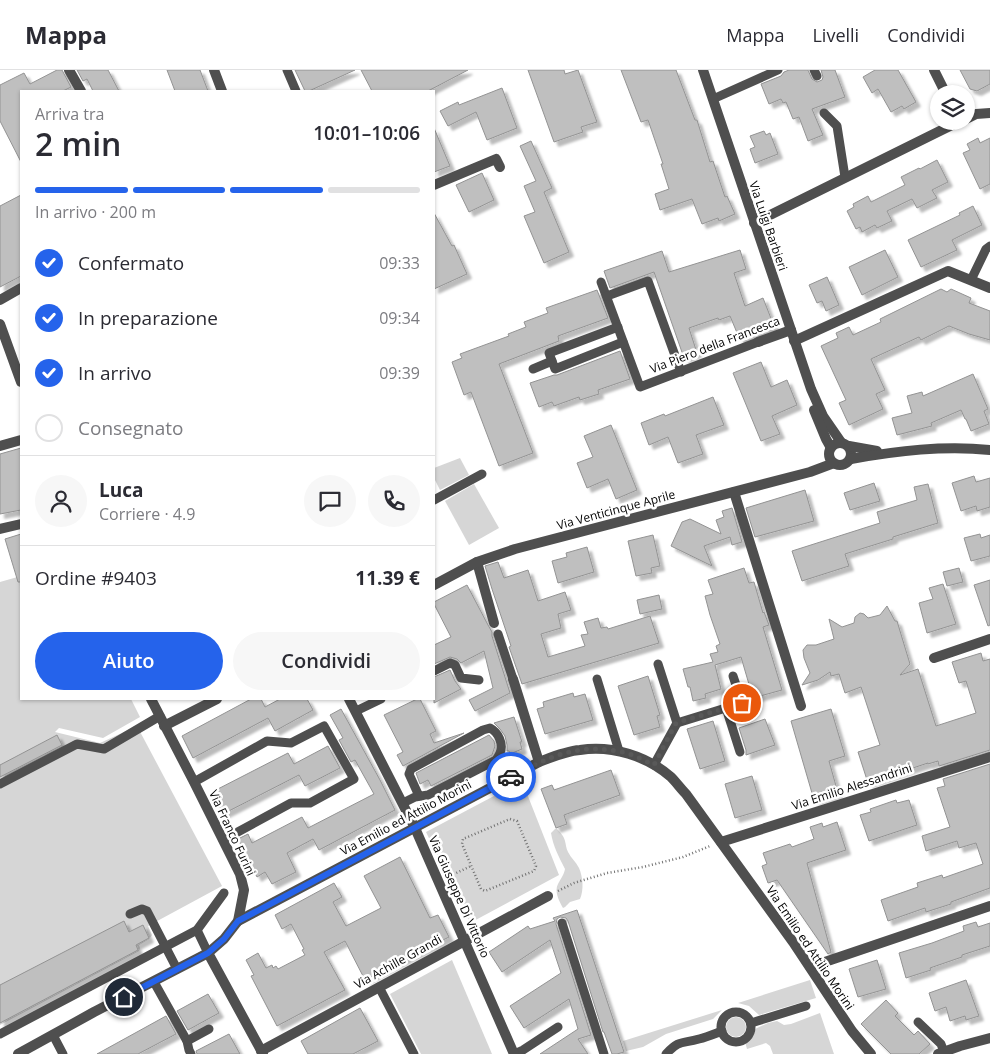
<!DOCTYPE html>
<html lang="it">
<head>
<meta charset="utf-8">
<style>
  body { margin:0; font-family:"Open Sans",sans-serif; background:#f7f7f7; color:#2b2b33; height:100vh; display:flex; flex-direction:column; font-size:19px; white-space:nowrap }
  * { box-sizing:border-box; margin:0 }
  p { font-size:16px; color:#7c7c81 }
  .icon { flex:none; width:28px; height:28px; fill:none; stroke:currentColor; stroke-width:2; stroke-linecap:round; stroke-linejoin:round }
  .map { position:relative; flex:1; overflow:hidden }
  .sheet { position:absolute; left:20px; top:20px; width:415px; height:610px; display:flex; flex-direction:column; background:#fff; border-radius:0px; box-shadow:0 1px 4px #0004 }
  .sheet>* { flex:none }
  .controls { position:absolute; left:930px; top:15px; display:grid; gap:10px }
  .controls a { display:grid; place-items:center; width:45px; height:45px; border-radius:50%; background:#fff; box-shadow:0 1px 4px #0004; font-size:25px }
  .pin { position:absolute; display:grid; place-items:center; width:42px; height:42px; color:#fff; margin:-21px; border:2px solid #fff; border-radius:50%; box-shadow:0 1px 5px #0007 }
  .courier { position:absolute; display:grid; place-items:center; width:50px; height:50px; margin:-25px; border:4px solid #2563eb; border-radius:50%; background:#fff; color:#222; box-shadow:0 1px 6px #0007 }
  .summary em { font-style:normal; font-weight:600 }
  .summary div { display:flex; flex-direction:column-reverse }
  .summary { display:flex; align-items:center; justify-content:space-between; height:85px; padding:0 15px }
  h1 { font-size:32px; font-weight:600; line-height:38px }
  .bar { display:grid; grid-template-columns:repeat(4,1fr); gap:8px 5px; align-content:center; height:60px; padding:0 15px }
  .bar i { height:6px; border-radius:4px; background:#e1e1e2 }
  .bar .on { background:#2563eb }
  .bar p { grid-column:span 4 }
  .line { display:flex; align-items:center; gap:12px; padding:0 15px; border-top:1px solid #e1e1e2 }
  .line div { flex:1 }
  .round { display:grid; place-items:center; flex:none; width:52px; height:52px; border-radius:26px; background:#f7f7f7 }
  ol { padding:0 15px; list-style:none }
  li { display:flex; align-items:center; gap:15px; height:55px }
  li p { margin-inline-start:auto }
  li .icon { padding:5px; border-radius:50%; background:#2563eb; color:#fff; stroke-width:4 }
  li:last-child { color:#7c7c81 }
  li i { width:28px; height:28px; border:2px solid #e1e1e2; border-radius:50% }
  .action { display:flex; gap:10px; margin-top:auto; padding:10px 15px }
  .action a { flex:1; height:58px; border-radius:30px; background:#2563eb; color:#fff; font-size:20px; font-weight:600; line-height:58px; text-align:center }
  .action a+a { background:#f7f7f7; color:#2b2b33 }
  header { display:flex; align-items:center; gap:30px; box-sizing:border-box; height:70px; padding:0 25px; background:#fff; border-bottom:1px solid #e1e1e2 }
  header strong { font-size:24px }
  nav { display:flex; gap:28px; margin-inline-start:auto; font-size:18px }
  .map>svg:first-child { display:block }
  .green { fill:#d6d6d6 }
  .building { fill:#bfbfbf; stroke:#939393; filter:url(#shadow) }
  .lines { fill:none; stroke-linecap:round; stroke-linejoin:round }
  .path { stroke:#717171; stroke-width:2.5; stroke-dasharray:1 2.5; stroke-linecap:butt }
  .service { stroke:#4f4f4f; stroke-width:9 }
  .minor { stroke:#4f4f4f; stroke-width:10 }
  .done { stroke:#595959; stroke-width:5; stroke-dasharray:0 9 }
  .route { stroke:#2563eb; stroke-width:6 }
  .labels { text-anchor:middle; stroke-width:5; stroke-linejoin:round; paint-order:stroke }
  .street-label { font-size:12px; fill:#000; stroke:#fff }
</style>
</head>
<body>
<header>
<strong>Mappa</strong>
<nav><a>Mappa</a><a>Livelli</a><a>Condividi</a></nav>
</header>
<div class="map">
<svg width="990" height="984" viewBox="0 0 990 984">
  <defs>
    <filter id="shadow"><feDropShadow dx="4.5" dy="4.5" stdDeviation="1" flood-color="#0004"/></filter>
  </defs>
  <rect width="100%" height="100%" fill="#fff"/>
  <g class="green">
    <path d="M460 388 469 405 440 420 434 408V398Z"/>
    <path d="M474 414 499 458 469 475 445 431Z"/>
    <path d="M21 506V629H131L140 647 103 668 59 658 55 662 100 673 137 656 222 816 148 856 152 865 149 869 139 875 140 878 139 881 0 955V512Z"/>
    <path d="M522 711 559 805 470 853 426 762Z"/>
    <path d="M556 758C560 762 564 766 565 771 566 775 566 778 568 782 571 788 576 792 579 798 583 807 584 820 580 829L570 832 565 837 563 838C559 831 554 821 558 814 561 808 564 805 565 799 559 787 553 776 551 763Z"/>
    <path d="M452 890 492 984H421L390 924Z"/>
    <path d="M810 910 816 928 759 945 749 936 738 933Z"/>
    <path d="M722 940 713 949 666 964 643 977 626 981 623 971Z"/>
    <path d="M820 943 834 984H773L770 976 766 973 747 979 745 972 750 967 755 959 768 953 777 951 784 955 791 954Z"/>
    <circle cx="736" cy="957" r="10"/>
  </g>
  <g class="building">
    <path d="M57 0H62L71 17 63 21H21V92L0 51V15L24 3 30 14Z"/>
    <path d="M77 0H108L119 21H93L87 9 83 11Z"/>
    <path d="M167 0H200L208 21H175Z"/>
    <path d="M295 0H355L309 21H305Z"/>
    <path d="M361 0H468L428 21H372Z"/>
    <path d="M528 0H564L565 4 578 0 597 52 581 57 583 62 554 72Z"/>
    <path d="M621 0H676L695 50H697L710 92 713 91 725 127 727 126 735 144 719 151 718 148 702 154 692 129 660 140 655 124 669 119 661 94H663L648 50 641 52Z"/>
    <path d="M789 0H808L812 9 817 12 822 10 823 7 821 0H835L845 27 812 39 823 65 808 71 799 47 793 49 786 32 783 33 781 29 769 34 761 14 781 6 784 2Z"/>
    <path d="M875 0H898L916 32 904 39 902 36 891 42 878 19 872 23 863 7Z"/>
    <path d="M960 0H990V14L977 21 970 19Z"/>
    <path d="M502 18 517 58 487 70 476 42 448 56 440 41 458 32 459 35Z"/>
    <path d="M434 58 450 96 434 102Z"/>
    <path d="M764 61 766 65 770 63 778 84 755 93 750 79 755 77 750 66Z"/>
    <path d="M978 68 980 73 990 68V114L980 119 963 83 970 80 967 74Z"/>
    <path d="M531 71 552 118 544 122 569 182 544 193 524 146 535 142 524 116 536 111 520 76Z"/>
    <path d="M937 90 948 112 932 120 937 128 917 138 912 129 887 141 892 151 877 158 875 155 862 162 860 157 856 159 847 141 854 137 853 134 868 126 871 132 905 115 901 107 919 98 920 99Z"/>
    <path d="M482 103 494 130 469 142 456 115Z"/>
    <path d="M21 125V206L0 217V136Z"/>
    <path d="M973 136 982 155 952 170 957 180 921 197 908 170 960 145 959 143Z"/>
    <path d="M434 143 452 176 454 175 467 204 434 219Z"/>
    <path d="M740 180 746 199 734 203 745 236 763 228 774 256 740 270 730 246 719 250 718 248 689 258 697 283 684 288 654 202 610 218 604 201 662 181 669 202Z"/>
    <path d="M885 180 898 207 862 225 849 197Z"/>
    <path d="M827 207 839 235 826 241 822 231 817 233 809 215Z"/>
    <path d="M941 219 947 222 951 219 971 228 969 233 990 241V270L969 264 949 256 921 270 919 267 871 289 885 320 876 324 883 339 849 355 839 333 846 330 821 276 838 268 836 263 849 257 853 265 881 252 880 249Z"/>
    <path d="M597 220 608 248 558 266 559 271 499 294 533 383 499 396 471 322 464 325 452 292 462 288 460 284 509 266 508 264 526 257 524 252 548 243 546 238Z"/>
    <path d="M620 281 630 309 598 320 599 324 580 330 579 327 554 336 552 332 539 337 530 313 554 305H557Z"/>
    <path d="M761 292 771 317 787 310 797 335 772 346 780 364 761 371 733 303Z"/>
    <path d="M973 304 988 339 984 341 989 354 971 361 966 349H965L961 340 931 353 932 356 897 365 892 348 912 343 907 326 922 322 923 326Z"/>
    <path d="M713 327 724 355 696 365 703 384 678 393 668 367 649 375 641 353 664 344 665 346Z"/>
    <path d="M611 355 637 420 616 429 608 409 587 418 577 393 593 387 584 366Z"/>
    <path d="M21 378V440L0 444V384Z"/>
    <path d="M974 406 976 412 990 408V437L977 441 976 436 961 441 952 413Z"/>
    <path d="M874 413 880 431 850 440 844 423Z"/>
    <path d="M928 414 938 453 893 467V469L845 484 849 496 802 511 792 481 880 453 877 442 917 430 914 417Z"/>
    <path d="M805 420 814 451 755 467 746 438Z"/>
    <path d="M732 438 742 472 732 475 730 467 704 476 712 496 671 476 682 452 690 449 721 464 716 450 724 447 722 441Z"/>
    <path d="M21 464V512H18L5 469Z"/>
    <path d="M980 464 981 468 990 465V486L971 491 964 468Z"/>
    <path d="M653 465 660 496 651 498 652 503 636 506 628 471Z"/>
    <path d="M587 477 594 502 558 513 552 491 567 487 566 483Z"/>
    <path d="M498 492 504 508 528 500 538 531 565 522 571 540 558 544 561 558 541 564 548 587 585 576 581 565 588 564 584 552 598 548 601 558 607 557 608 559 650 546 659 573 522 614 509 577 511 576 492 519 485 496Z"/>
    <path d="M744 498 749 513 754 512 763 543 764 542 769 555 763 557 782 620 753 628 741 587 715 595 721 619 705 624 706 628 693 631 690 617H688L683 599 713 592 710 584 718 582 716 576 720 574 710 545 705 526 713 524 708 510Z"/>
    <path d="M959 498 963 512 947 516 943 502Z"/>
    <path d="M990 510V555L988 556 974 515Z"/>
    <path d="M943 514 956 554 927 563 919 533 933 529 929 518Z"/>
    <path d="M467 515 488 555 492 562V566L510 623 475 641 469 630 493 618 484 581 461 593 457 589 450 587 434 594V575L451 567 434 534V532Z"/>
    <path d="M659 525 662 539 640 544 637 530Z"/>
    <path d="M887 536 895 551H897L910 594 900 605 918 599 936 656 976 643 966 611 959 613 952 592 981 583 983 591 990 589V680L939 696 938 691 928 694V693L868 713 858 682 880 675 861 617 845 623 839 604 831 606 830 602 818 610 802 615 810 603 804 588 803 580 807 575H816L834 569 829 549 842 557 854 553 855 547 860 543 864 544 868 548 880 545Z"/>
    <path d="M450 600 455 611 461 619 434 633V607Z"/>
    <path d="M648 606 660 645 657 646 660 657 634 665 618 616Z"/>
    <path d="M573 623 574 627 585 624 593 650 545 664 537 639 544 637 543 632Z"/>
    <path d="M251 629H261L265 637 280 629H307L313 640 275 661 268 648 193 688 182 666Z"/>
    <path d="M417 629H420L436 661 430 664 434 673 464 663 403 696 397 685 403 682 384 645Z"/>
    <path d="M341 639 380 710 395 740 319 780 313 769 287 783 296 802 272 814 265 802 257 807 238 769 248 764 252 773 302 747 308 758 374 724 355 690 351 692 339 670 343 668 330 645Z"/>
    <path d="M831 639 845 686 829 691 838 723 814 730 791 651Z"/>
    <path d="M514 647 522 672H520L522 679 510 684 509 681H507V675L505 666 500 659 494 653Z"/>
    <path d="M765 649 775 675 746 685V680L739 658Z"/>
    <path d="M713 651 725 691 700 699 687 659Z"/>
    <path d="M57 665 62 675 0 707V695Z"/>
    <path d="M489 665 494 671 495 676 492 685 431 716 428 710 420 714 416 703Z"/>
    <path d="M328 676 340 698 305 716 299 705 223 744 212 722 288 683 294 694Z"/>
    <path d="M990 694V818L951 832V834L926 842 925 838 888 851 881 830 918 817 917 813 942 805 943 808 983 794 976 773 959 778 957 771 926 781 922 766 950 757 937 718 945 716 943 709Z"/>
    <path d="M611 700 620 725 564 745 567 754 556 758 541 719 552 715 554 720Z"/>
    <path d="M752 706 762 740 735 748 725 714Z"/>
    <path d="M896 730 897 733 909 730 917 755 869 771 860 745 871 742 870 739Z"/>
    <path d="M837 752 846 780 807 793 831 882 828 884 777 810 768 813 762 796 767 794 763 783 790 774 792 777 814 769 810 757 822 753 823 757Z"/>
    <path d="M400 787 430 848 438 845 449 867 411 886 365 910 345 871 324 882 345 920 277 956 251 906 254 905 246 890 258 883 266 898 272 895 273 898 276 896 278 899 305 885 302 880 304 879 291 854 282 859 275 845 334 813 342 827 333 832 346 856 381 838 364 806Z"/>
    <path d="M577 840 624 982 617 984H612L604 962H603L568 851 566 848 560 847 557 849 556 854 591 965 578 969 588 984H540L578 959 569 929 524 958 510 936 561 903 550 870 502 902 489 882 528 856 530 859 555 851 553 848Z"/>
    <path d="M124 851 129 862 143 855 149 868 136 875 138 880 0 953V915Z"/>
    <path d="M976 852 978 857 990 853V876L962 885V887L930 898 931 900 906 908 899 883 932 873 964 861 963 856Z"/>
    <path d="M877 890 886 919 858 927 849 899Z"/>
    <path d="M966 910 979 946 966 950 965 946 950 951 946 937 935 941 929 923Z"/>
    <path d="M208 924 219 943 188 960 177 941Z"/>
    <path d="M886 930 898 943 895 946 914 965 918 961 930 974 919 984H891L861 954Z"/>
    <path d="M360 938 378 971 353 984H308L301 971Z"/>
    <path d="M166 946 176 964 138 984H97Z"/>
    <path d="M229 964 240 984H197L196 981Z"/>
  </g>
  <g class="lines">
    <g class="path">
      <path d="M510 749 517 751 536 796 534 801 485 821 481 819 462 774 463 769Z"/>
      <path d="M450 806 471 796"/>
      <path d="M558 821 574 813 607 803 643 797 683 787 710 776"/>
    </g>
    <g class="service">
      <path d="M287 0 296 21"/>
      <path d="M814 0 817 6"/>
      <path d="M713 29 778 0"/>
      <path d="M824 43 837 56 845 107"/>
      <path d="M971 210 986 179 990 176"/>
      <path d="M601 212 640 317 758 272"/>
      <path d="M607 226 648 211 681 302"/>
      <path d="M618 257 549 283 555 299 623 272"/>
      <path d="M533 299 552 291"/>
      <path d="M434 430 482 404"/>
      <path d="M498 564 513 609"/>
      <path d="M434 601 450 593 455 595 461 608 479 610"/>
      <path d="M597 609 619 681"/>
      <path d="M726 638 740 682"/>
      <path d="M356 641 381 629"/>
      <path d="M677 653 742 633 733 606"/>
      <path d="M654 695 677 653 658 594"/>
      <path d="M194 712 267 671 291 673 324 656 354 709 310 733H291L223 770"/>
      <path d="M0 714 77 674 104 679 160 646"/>
      <path d="M403 733 415 727 428 725 496 690C497 688 499 686 500 683 504 674 498 662 490 658L483 660 411 699 409 704 419 726"/>
      <path d="M130 844 142 839 147 841 177 899"/>
      <path d="M562 853 604 984"/>
      <path d="M197 860 208 883"/>
      <path d="M154 912 187 971 189 980 191 984"/>
      <path d="M379 917 414 984"/>
      <circle cx="736" cy="957" r="15"/>
      <path d="M918 952 941 974 944 982"/>
      <path d="M751 953 806 936"/>
      <path d="M0 964 197 860 224 823"/>
      <path d="M53 965 63 984"/>
      <path d="M187 971 209 959"/>
      <path d="M514 984 523 980 558 957"/>
      <path d="M666 984C680 969 682 974 699 969 707 967 714 964 722 961"/>
    </g>
    <g class="minor">
      <path d="M69 0 81 21"/>
      <path d="M214 0 222 21"/>
      <path d="M703 0 811 319 823 346 841 372"/>
      <path d="M934 0 946 24"/>
      <path d="M966 49 976 44 990 43"/>
      <path d="M434 115 496 89 500 97"/>
      <path d="M754 153 960 51"/>
      <path d="M0 230 21 218"/>
      <path d="M0 254 21 312"/>
      <path d="M794 271 948 201 990 218"/>
      <path d="M758 272 791 260"/>
      <path d="M814 340 826 369 831 378"/>
      <circle cx="840" cy="384" r="11"/>
      <path d="M0 376 21 370"/>
      <path d="M849 376 877 381"/>
      <path d="M851 389C897 381 944 375 990 380"/>
      <path d="M734 422 801 636"/>
      <path d="M0 459 21 454"/>
      <path d="M477 492 494 553"/>
      <path d="M434 515 477 492 515 479 810 402 834 393"/>
      <path d="M934 588 990 569"/>
      <path d="M513 609 539 692"/>
      <path d="M151 629 194 712 240 804 244 820 238 851 224 869 208 883 263 984"/>
      <path d="M349 629 415 758 514 984"/>
      <path d="M164 656 217 629"/>
      <path d="M721 772 990 687"/>
      <path d="M238 851 539 692C552 687 566 681 580 680 612 675 647 686 671 707 676 712 681 719 686 724L793 872 852 961 871 984"/>
      <path d="M810 897 990 836"/>
      <path d="M261 981 548 826"/>
      <path d="M18 984 94 942 208 883"/>
      <path d="M938 984 960 976 990 968"/>
    </g>
  </g>
  <g class="lines">
    <path class="done" d="M511 707C543 690 571 675 610 680 617 681 625 682 632 685 640 688 647 692 654 695L676 653 742 633"/>
    <path class="route" d="M124 927 208 883 224 869 238 851 511 707"/>
  </g>
  <g class="labels">
    <g class="street-label">
      <text transform="translate(768 156) rotate(71)" y="4">Via Luigi Barbieri</text>
      <text transform="translate(715 275) rotate(-21)" y="4">Via Piero della Francesca</text>
      <text transform="translate(616 440) rotate(-15)" y="4">Via Venticinque Aprile</text>
      <text transform="translate(852 717) rotate(-18)" y="4">Via Emilio Alessandrini</text>
      <text transform="translate(406 748) rotate(-28)" y="4">Via Emilio ed Attilio Morini</text>
      <text transform="translate(232 763) rotate(65)" y="4">Via Franco Furini</text>
      <text transform="translate(459 827) rotate(66)" y="4">Via Giuseppe Di Vittorio</text>
      <text transform="translate(810 878) rotate(56)" y="4">Via Emilio ed Attilio Morini</text>
      <text transform="translate(398 892) rotate(-29)" y="4">Via Achille Grandi</text>
    </g>
  </g>
</svg>
<div class="controls">
<a><svg class="icon" aria-label="layers" viewBox="0 0 24 24"><path d="M12 4l9 5-9 5-9-5zM3 14l9 5 9-5"/></svg></a>
</div>
<div class="pin" style="left:742px;top:633px;background:#ea580c"><svg class="icon" aria-label="bag" viewBox="0 0 24 24"><path d="M5 8h14l-1 12H6zM9 8a3 3 0 0 1 6 0"/></svg></div>
<div class="pin" style="left:124px;top:927px;background:#1f2937"><svg class="icon" aria-label="home" viewBox="0 0 24 24"><path d="M3 11l9-7 9 7M6 9v11h12V9"/></svg></div>
<div class="courier" style="left:511px;top:707px"><svg class="icon" aria-label="car" viewBox="0 0 24 24"><path d="M5 17H2v-5l4-1 3-4h7l3 4 3 1v5h-3M9 17h6M6 11h13"/><circle cx="7" cy="17" r="2"/><circle cx="17" cy="17" r="2"/></svg></div>
<section class="sheet">
<div class="summary"><div><h1>2 min</h1><p>Arriva tra</p></div><em>10:01–10:06</em></div>
<div class="bar"><i class="on"></i><i class="on"></i><i class="on"></i><i></i><p>In arrivo · 200 m</p></div>
<ol>
<li><svg class="icon" aria-label="check" viewBox="0 0 24 24"><path d="M5 12l5 5 9-10"/></svg>Confermato<p>09:33</p></li>
<li><svg class="icon" aria-label="check" viewBox="0 0 24 24"><path d="M5 12l5 5 9-10"/></svg>In preparazione<p>09:34</p></li>
<li><svg class="icon" aria-label="check" viewBox="0 0 24 24"><path d="M5 12l5 5 9-10"/></svg>In arrivo<p>09:39</p></li>
<li><i></i>Consegnato</li>
</ol>
<div class="line" style="height:90px"><a class="round"><svg class="icon" aria-label="person" viewBox="0 0 24 24"><circle cx="12" cy="8" r="4"/><path d="M4 21q1-7 8-7t8 7"/></svg></a><div><b>Luca</b><p>Corriere · 4.9</p></div><a class="round"><svg class="icon" aria-label="chat" viewBox="0 0 24 24"><path d="M4 5h16v11H9l-5 4z"/></svg></a><a class="round"><svg class="icon" aria-label="phone" viewBox="0 0 24 24"><path d="M5 4h4l2 5-3 2q2 4 5 5l2-3 5 2v4C11 20 4 13 5 4z"/></svg></a></div>
<div class="line" style="height:65px"><div>Ordine #9403</div><b>11.39 €</b></div>
<div class="action"><a>Aiuto</a><a>Condividi</a></div>
</section>
</div>
</body>
</html>
